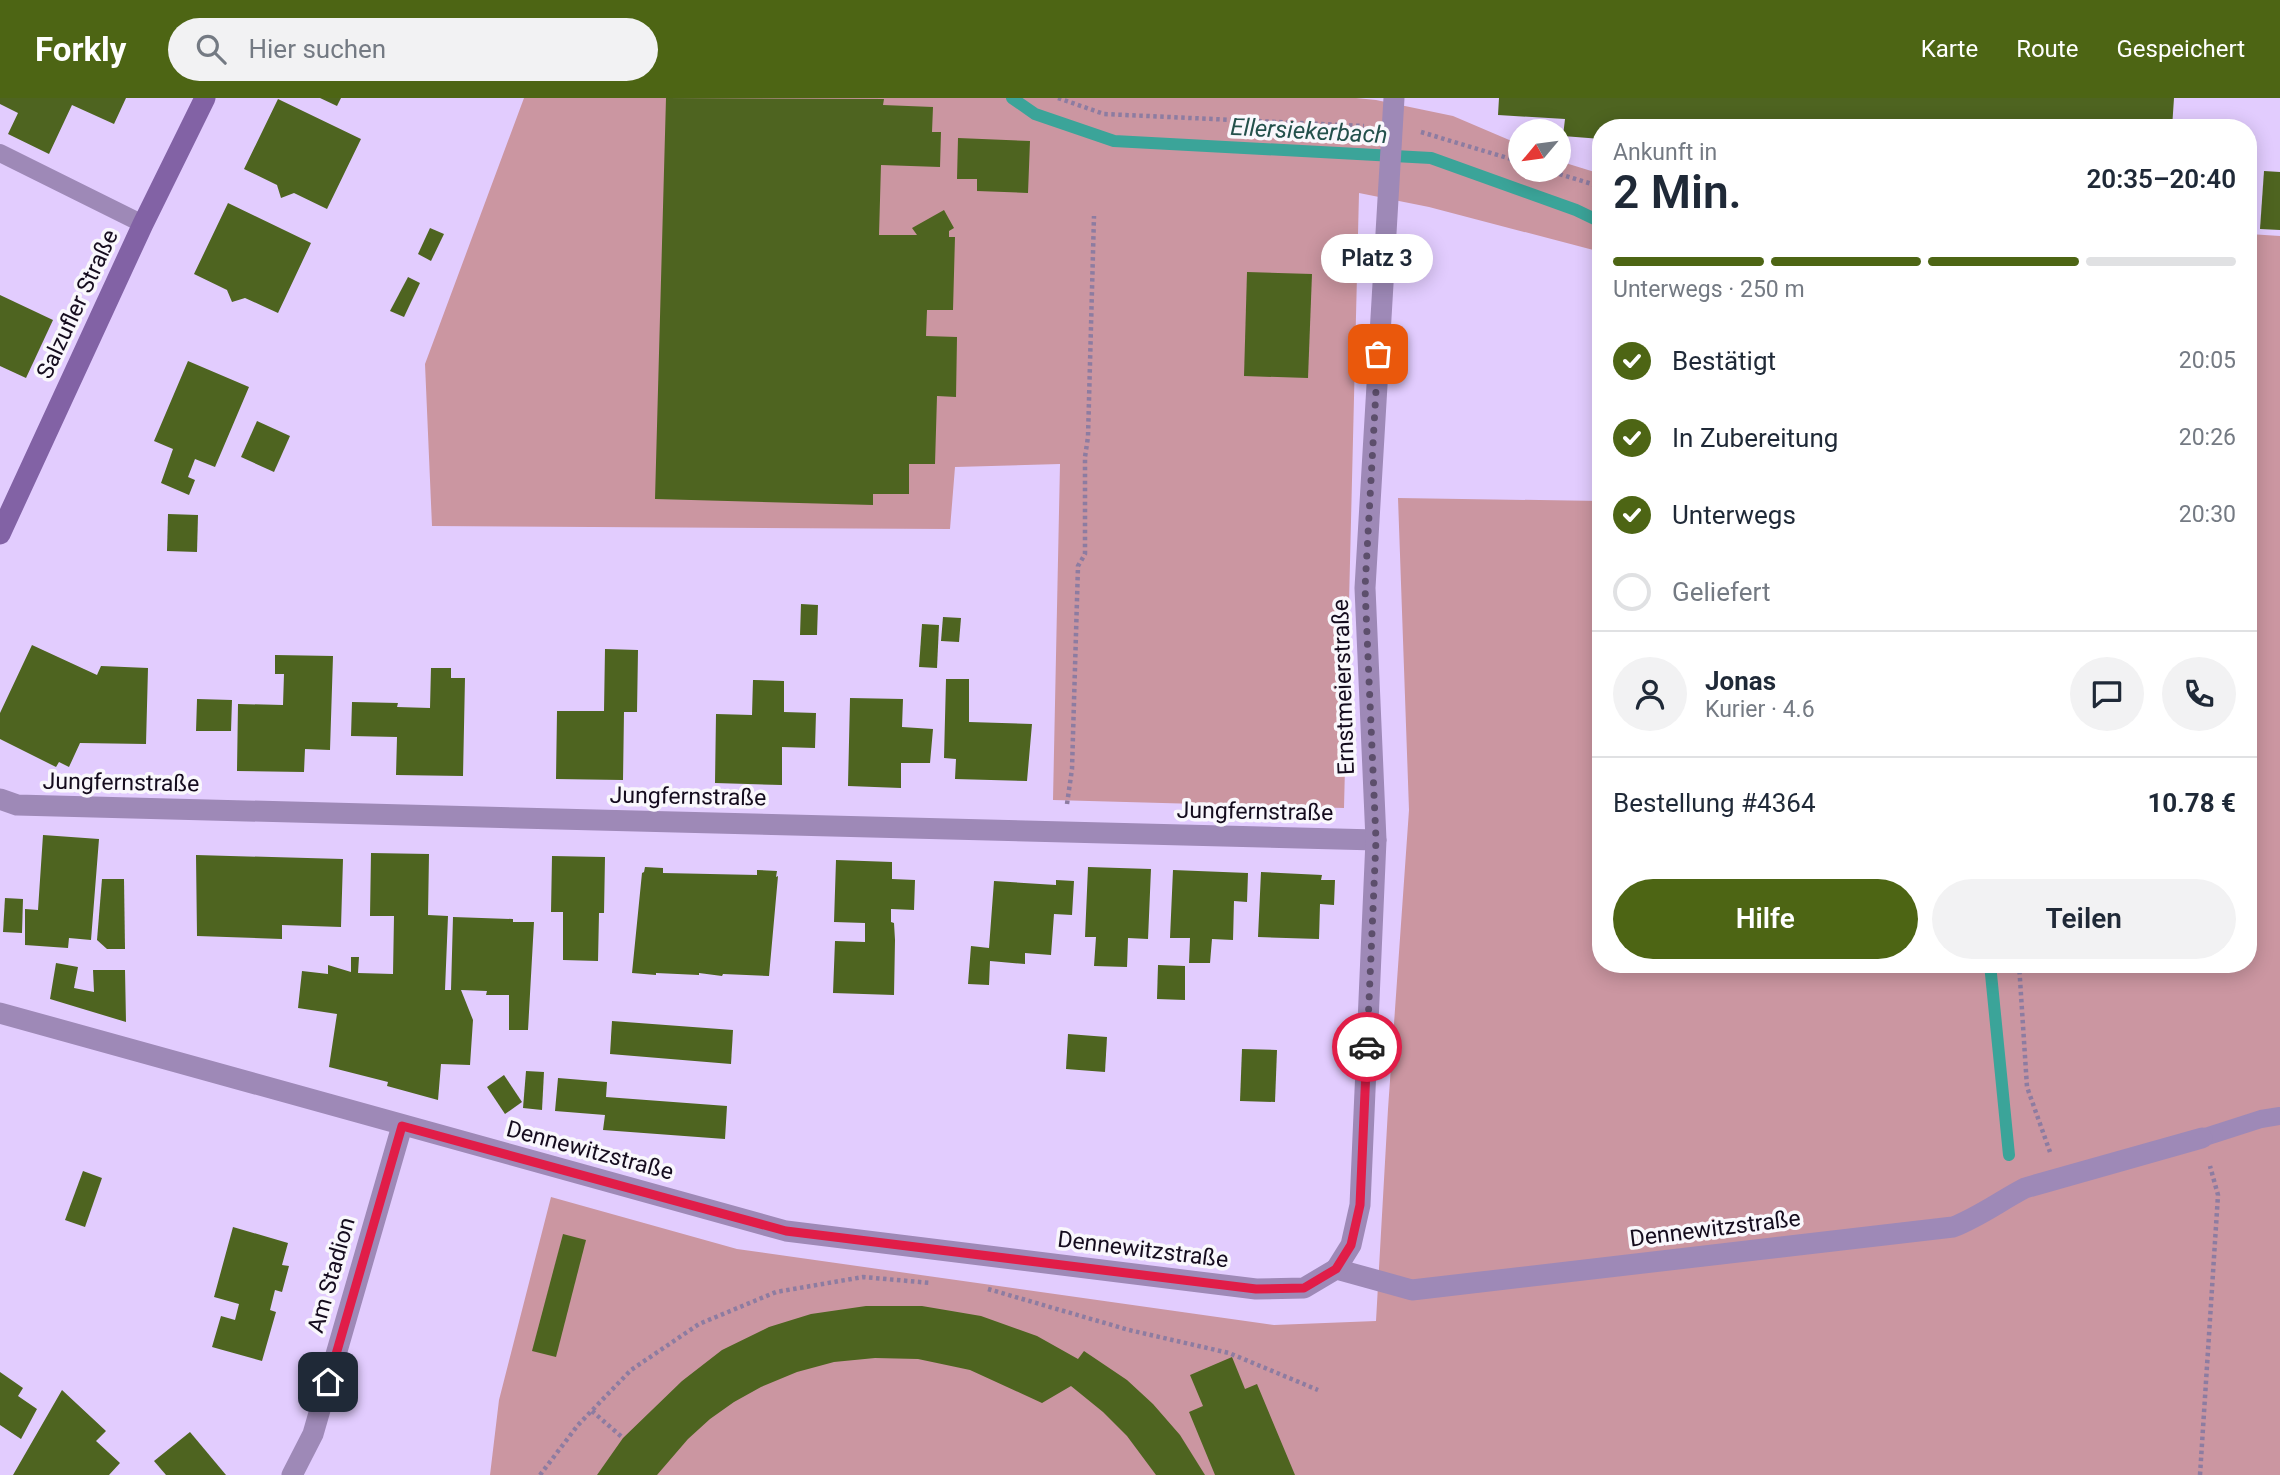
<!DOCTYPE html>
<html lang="de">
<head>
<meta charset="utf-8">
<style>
  body { margin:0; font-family:Roboto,sans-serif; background:#f2f2f3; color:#1f2937; height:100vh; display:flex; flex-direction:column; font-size:26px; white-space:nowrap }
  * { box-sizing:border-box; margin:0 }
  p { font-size:23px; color:#747a83 }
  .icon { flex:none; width:38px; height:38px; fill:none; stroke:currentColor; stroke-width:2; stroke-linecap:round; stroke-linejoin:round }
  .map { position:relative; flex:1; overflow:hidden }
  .details { position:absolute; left:1592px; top:21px; width:665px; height:854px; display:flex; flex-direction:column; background:#fff; border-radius:28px; box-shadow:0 4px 18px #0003 }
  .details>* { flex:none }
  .needle { width:46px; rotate:241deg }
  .buttons { position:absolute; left:1508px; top:21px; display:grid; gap:14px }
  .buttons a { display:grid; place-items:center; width:63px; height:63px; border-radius:50%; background:#fff; box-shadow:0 4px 18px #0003; font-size:35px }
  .pin { position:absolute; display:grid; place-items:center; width:60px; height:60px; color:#fff; margin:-30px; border-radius:14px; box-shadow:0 4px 10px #0006 }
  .courier { position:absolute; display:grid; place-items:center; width:70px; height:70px; margin:-35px; border:5px solid #e11d48; border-radius:50%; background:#fff; color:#222; box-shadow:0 2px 9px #0007 }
  .bubble { position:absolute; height:49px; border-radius:24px; background:#fff; box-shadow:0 4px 18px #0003; font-size:23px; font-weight:600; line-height:49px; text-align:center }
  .summary em { font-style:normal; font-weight:600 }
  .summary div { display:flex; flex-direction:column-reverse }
  .summary { display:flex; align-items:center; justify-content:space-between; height:119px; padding:0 21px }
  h1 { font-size:46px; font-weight:600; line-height:52px }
  .bar { display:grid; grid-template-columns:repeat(4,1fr); gap:10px 7px; align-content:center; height:84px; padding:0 21px }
  .bar i { height:9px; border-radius:5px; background:#e0e1e3 }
  .bar .current { background:#4d6514 }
  .bar p { grid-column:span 4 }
  .line { display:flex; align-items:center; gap:18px; padding:0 21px; border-top:2px solid #e0e1e3 }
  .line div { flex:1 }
  .round { display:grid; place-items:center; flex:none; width:74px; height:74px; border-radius:37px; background:#f2f2f3 }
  ol { padding:0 21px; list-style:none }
  li { display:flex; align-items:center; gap:21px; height:77px }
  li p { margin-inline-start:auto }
  li .icon { padding:7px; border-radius:50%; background:#4d6514; color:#fff; stroke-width:4 }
  li:last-child { color:#747a83 }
  li i { width:38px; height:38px; border:4px solid #e0e1e3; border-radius:50% }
  .cta { display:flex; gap:14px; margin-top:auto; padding:14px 21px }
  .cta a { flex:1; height:80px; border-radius:42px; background:#4d6514; color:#fff; font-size:28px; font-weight:600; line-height:80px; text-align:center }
  .cta a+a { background:#f2f2f3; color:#1f2937 }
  header { display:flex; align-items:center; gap:42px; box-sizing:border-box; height:98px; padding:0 35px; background:#4d6514; color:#fff }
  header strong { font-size:33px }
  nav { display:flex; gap:38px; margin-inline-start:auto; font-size:24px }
  .search { width:490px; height:63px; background:#f2f2f3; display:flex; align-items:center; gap:18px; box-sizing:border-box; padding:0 24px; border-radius:38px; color:#747a83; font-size:26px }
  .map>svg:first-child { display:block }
  .green { fill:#cb96a1 }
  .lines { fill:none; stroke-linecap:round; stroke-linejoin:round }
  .stream { stroke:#3ba499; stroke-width:12 }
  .building { fill:#4e6420 }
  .path { stroke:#8d7ca1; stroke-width:4.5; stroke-dasharray:3.5 3.5; stroke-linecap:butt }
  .lane { stroke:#9e89b7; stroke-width:18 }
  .street { stroke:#9e89b7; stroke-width:21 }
  .secondary { stroke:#8262a5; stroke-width:21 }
  .done { stroke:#5d4f6c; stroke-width:7; stroke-dasharray:0 12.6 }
  .route { stroke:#e11d48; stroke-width:9 }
  .labels { text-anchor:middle; stroke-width:7; stroke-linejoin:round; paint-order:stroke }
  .street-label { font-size:23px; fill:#150c1e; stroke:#f9f7fc }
  .water-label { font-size:24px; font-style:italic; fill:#23504b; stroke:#f9f7fc }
</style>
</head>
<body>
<header>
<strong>Forkly</strong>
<div class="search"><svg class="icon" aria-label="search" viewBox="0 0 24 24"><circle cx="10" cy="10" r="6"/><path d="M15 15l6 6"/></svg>Hier suchen</div>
<nav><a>Karte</a><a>Route</a><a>Gespeichert</a></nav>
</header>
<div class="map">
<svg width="2280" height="1377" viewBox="0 0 2280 1377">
  <rect width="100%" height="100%" fill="#e2ccfe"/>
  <g class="green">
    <path d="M524 0H1356L1376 2 1453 18 1521 47V72H1559V63L1601 76V154L1429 109 1359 95 1344 710 1053 702 1060 366 955 369 950 431 432 428 425 266Z"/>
    <path d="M2249 136 2280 138V1377H490L499 1302 551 1099 737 1151 1274 1227 1376 1223 1388 1011 1409 712 1398 400 1601 403V866H2249Z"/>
  </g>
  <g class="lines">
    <g class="stream">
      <path d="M1012 0 1035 16 1114 43 1431 60 1576 112 1601 124"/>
      <path d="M1990 866 2009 1057"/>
    </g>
  </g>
  <g class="building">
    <path d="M0 0H126L114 26 72 7 49 56 8 36 18 15 0 6Z"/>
    <path d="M320 0H341L337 8Z"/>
    <path d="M666 0 884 1 883 7 933 9 932 34H941L940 69 881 67 879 137H917L912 130 944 112 954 130 949 133V139H955L953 212H927L926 238 957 239 956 299 937 298 935 366H909V396H873V407L655 401Z"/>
    <path d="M1499 0H2174L2172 30H1601V41L1563 38 1565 21 1498 17Z"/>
    <path d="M278 1 361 41 327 111 294 95 281 100 277 87 244 71Z"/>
    <path d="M958 40 1030 43 1028 95 977 93V81H957Z"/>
    <path d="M2264 73 2280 74V132L2260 131Z"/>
    <path d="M228 105 311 145 278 215 245 200 232 204 227 192 194 176Z"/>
    <path d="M430 130 444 136 431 163 418 156Z"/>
    <path d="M1247 174 1312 176 1308 280 1244 278Z"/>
    <path d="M408 179 420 185 404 219 390 213Z"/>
    <path d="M0 197 53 222 26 280 0 268Z"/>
    <path d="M188 263 249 289 215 369 195 361 188 379 195 382 189 397 161 385 173 351 154 343Z"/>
    <path d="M257 323 290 338 274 374 241 359Z"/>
    <path d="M168 416 198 417 197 454 167 453Z"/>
    <path d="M801 506 818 507 817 537H800Z"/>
    <path d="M943 519 961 520 959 544 941 543Z"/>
    <path d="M922 526 939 527 937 570 919 569Z"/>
    <path d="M32 547 97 577 101 568 148 570 146 646 80 645 69 669 59 664 56 669 0 641V615Z"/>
    <path d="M605 551 638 552 637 614H624L623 682 556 681 557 613H604Z"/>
    <path d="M275 557 333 558 330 652 305 651 304 674 237 673 238 606 283 607 284 576H275Z"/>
    <path d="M431 570H451V580H465L463 678 396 677 397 639 351 638 352 604 398 605 397 609 430 610Z"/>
    <path d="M946 581H969V624L1032 626 1027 683 955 681 956 661 944 660Z"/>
    <path d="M753 582 784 583V614L816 615 815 650 782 649V687L715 685 716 616 752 617Z"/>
    <path d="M850 600 903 601 902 629 933 631 930 665H901V690L848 688Z"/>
    <path d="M197 601 232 602 231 633H196Z"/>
    <path d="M43 737 99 741 91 842 69 840 68 850 25 847V811L38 812Z"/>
    <path d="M371 755 429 756 428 817 448 818 445 892H451L453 819 513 821V824H534L528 932H509V897H486L487 893 461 892 473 922 470 967 441 966 438 1002 387 988 388 984 329 969 337 916 298 910 302 873 328 876V867L351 874V859H359L358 875 393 876 394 818H370Z"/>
    <path d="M196 757 343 761 341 829 282 827V841L197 838Z"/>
    <path d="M552 758 605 759 604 815H599L598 863 563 862V814H551Z"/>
    <path d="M836 762 892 764V781L915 782 914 812 891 811V824L894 825 895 842 894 897 833 895 835 843 865 844V825L834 824Z"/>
    <path d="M645 769 663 770V775L757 777V772L777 773 776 779 778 778 769 878 723 876 722 878 699 875V877L656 875V877L632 875 642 775 644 774Z"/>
    <path d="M1088 769 1151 771 1148 841 1128 840 1127 869 1094 868 1096 839H1085Z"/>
    <path d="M1173 772 1248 775 1247 804 1234 803 1233 842 1212 841 1210 865H1189L1190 840H1170Z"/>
    <path d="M1261 774 1322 777 1321 782H1335L1334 807 1320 806 1319 841 1258 839Z"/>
    <path d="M102 781H124L125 851H107L97 842Z"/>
    <path d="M1056 782 1074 783 1072 817 1054 816 1051 857 1025 855V866L990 863 989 887 968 886 971 848 989 850 994 783 1056 787Z"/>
    <path d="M5 800 23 801 22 835 3 834Z"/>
    <path d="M56 865 78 869 74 890 94 894 93 872H125L126 924 50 901Z"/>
    <path d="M1158 867 1185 868V902L1157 901Z"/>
    <path d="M612 923 733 932 731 966 610 956Z"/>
    <path d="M1068 936 1107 939 1105 974 1066 971Z"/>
    <path d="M1242 951 1277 952 1275 1004 1240 1003Z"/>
    <path d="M526 973 544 974 542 1012 523 1010Z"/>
    <path d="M504 977 522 1004 505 1016 487 989Z"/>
    <path d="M558 980 607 984 606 999 727 1008 725 1041 603 1032 605 1017 555 1013Z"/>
    <path d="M83 1073 102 1080 85 1129 65 1122Z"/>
    <path d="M233 1129 288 1145 282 1167 289 1168 282 1194 275 1192 270 1212 276 1214 262 1263 212 1249 221 1218 235 1222 239 1206 214 1199Z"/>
    <path d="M563 1136 586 1142 556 1259 532 1253Z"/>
    <path d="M866 1208H922L981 1218 1037 1238 1078 1261 1084 1253 1127 1282 1153 1306 1180 1337 1205 1377H1156L1127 1338 1103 1314 1071 1288 1042 1305 970 1272 918 1261 875 1260 834 1264 797 1274 761 1289 734 1304 710 1321 688 1341 657 1377H597L623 1340 682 1283 722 1252 769 1229 811 1216Z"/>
    <path d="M1232 1259 1245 1291 1257 1286 1295 1377H1215L1189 1314 1203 1308 1190 1277Z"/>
    <path d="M0 1274 23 1290 18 1298 37 1311 21 1341 0 1327Z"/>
    <path d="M62 1292 106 1333 96 1343 120 1365 109 1377H13Z"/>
    <path d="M190 1334 226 1377H166L154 1363Z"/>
  </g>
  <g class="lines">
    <g class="path">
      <path d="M1058 0 1104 16 1364 28"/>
      <path d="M1421 34 1521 64"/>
      <path d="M1546 72 1592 86 1601 91"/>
      <path d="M1067 706 1072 671 1078 468 1085 456V359L1088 339 1094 118"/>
      <path d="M2019 866 2027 989 2050 1054"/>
      <path d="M988 1191 1129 1232 1229 1255 1318 1292"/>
      <path d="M592 1313 623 1340"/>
      <path d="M540 1377 578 1327 631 1272 699 1226 776 1194 863 1179 931 1185"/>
      <path d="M2200 1377 2218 1097 2210 1068"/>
    </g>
    <g class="lane">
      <path d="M0 55 143 126"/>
      <path d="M2202 1040 2261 1021 2280 1018"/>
    </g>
    <g class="street">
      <path d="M0 701 17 707 1376 742"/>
      <path d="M0 915 786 1133 1256 1191 1304 1190 1336 1171 1412 1192 1953 1129C1979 1119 2000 1103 2025 1090L2202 1040"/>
      <path d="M1336 1171 1351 1147 1360 1107 1376 742 1365 490 1394 0"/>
      <path d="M292 1377 313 1336 402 1028"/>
    </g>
    <path class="secondary" d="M0 436 143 126 205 0"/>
  </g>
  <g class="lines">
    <path class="done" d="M1367 949 1376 742 1365 490 1378 256"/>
    <path class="route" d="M328 1284 402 1028 786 1133 1256 1191 1304 1190 1336 1171 1351 1147 1360 1107 1367 949"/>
  </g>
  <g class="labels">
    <g class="street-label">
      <text transform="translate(77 206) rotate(-65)" y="8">Salzufler Straße</text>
      <text transform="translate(1343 589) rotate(-92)" y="8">Ernstmeierstraße</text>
      <text transform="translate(121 684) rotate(1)" y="8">Jungfernstraße</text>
      <text transform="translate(688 698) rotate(1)" y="8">Jungfernstraße</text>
      <text transform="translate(1255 713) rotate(1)" y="8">Jungfernstraße</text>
      <text transform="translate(590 1052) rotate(15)" y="8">Dennewitzstraße</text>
      <text transform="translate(1715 1130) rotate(-7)" y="8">Dennewitzstraße</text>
      <text transform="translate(1143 1151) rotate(7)" y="8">Dennewitzstraße</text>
      <text transform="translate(331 1177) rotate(-74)" y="8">Am Stadion</text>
    </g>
    <g class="water-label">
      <text transform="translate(1309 33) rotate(3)" y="8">Ellersiekerbach</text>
    </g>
  </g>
</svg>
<div class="buttons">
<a><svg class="needle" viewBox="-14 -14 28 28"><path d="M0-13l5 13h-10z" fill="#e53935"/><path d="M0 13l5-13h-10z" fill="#747a83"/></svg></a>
</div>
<div class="pin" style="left:1378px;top:256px;background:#ea580c"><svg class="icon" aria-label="bag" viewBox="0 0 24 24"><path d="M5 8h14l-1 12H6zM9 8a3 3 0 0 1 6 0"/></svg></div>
<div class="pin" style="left:328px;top:1284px;background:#1f2937"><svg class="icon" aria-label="home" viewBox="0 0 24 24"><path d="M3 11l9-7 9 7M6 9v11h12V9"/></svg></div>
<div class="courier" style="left:1367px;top:949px"><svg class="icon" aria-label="car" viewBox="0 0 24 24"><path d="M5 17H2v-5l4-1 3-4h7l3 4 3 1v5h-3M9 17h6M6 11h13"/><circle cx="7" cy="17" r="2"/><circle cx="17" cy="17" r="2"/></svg></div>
<div class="bubble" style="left:1321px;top:136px;width:112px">Platz 3</div>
<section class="details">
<div class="summary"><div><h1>2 Min.</h1><p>Ankunft in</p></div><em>20:35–20:40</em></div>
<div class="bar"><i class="current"></i><i class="current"></i><i class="current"></i><i></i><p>Unterwegs · 250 m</p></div>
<ol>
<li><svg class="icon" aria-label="check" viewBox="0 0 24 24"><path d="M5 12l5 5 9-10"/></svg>Bestätigt<p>20:05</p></li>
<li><svg class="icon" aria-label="check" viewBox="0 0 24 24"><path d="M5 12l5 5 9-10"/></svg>In Zubereitung<p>20:26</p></li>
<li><svg class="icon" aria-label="check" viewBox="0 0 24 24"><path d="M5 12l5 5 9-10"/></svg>Unterwegs<p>20:30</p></li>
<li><i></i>Geliefert</li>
</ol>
<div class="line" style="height:126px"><a class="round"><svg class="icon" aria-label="person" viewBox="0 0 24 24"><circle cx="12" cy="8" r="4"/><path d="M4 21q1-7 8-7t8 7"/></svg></a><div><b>Jonas</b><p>Kurier · 4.6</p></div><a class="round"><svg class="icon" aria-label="chat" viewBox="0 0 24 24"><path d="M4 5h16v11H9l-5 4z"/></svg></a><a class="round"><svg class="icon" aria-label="phone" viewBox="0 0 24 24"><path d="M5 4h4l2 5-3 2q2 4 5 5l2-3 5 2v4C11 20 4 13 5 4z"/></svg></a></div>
<div class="line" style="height:91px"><div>Bestellung #4364</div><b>10.78 €</b></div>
<div class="cta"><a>Hilfe</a><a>Teilen</a></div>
</section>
</div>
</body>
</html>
